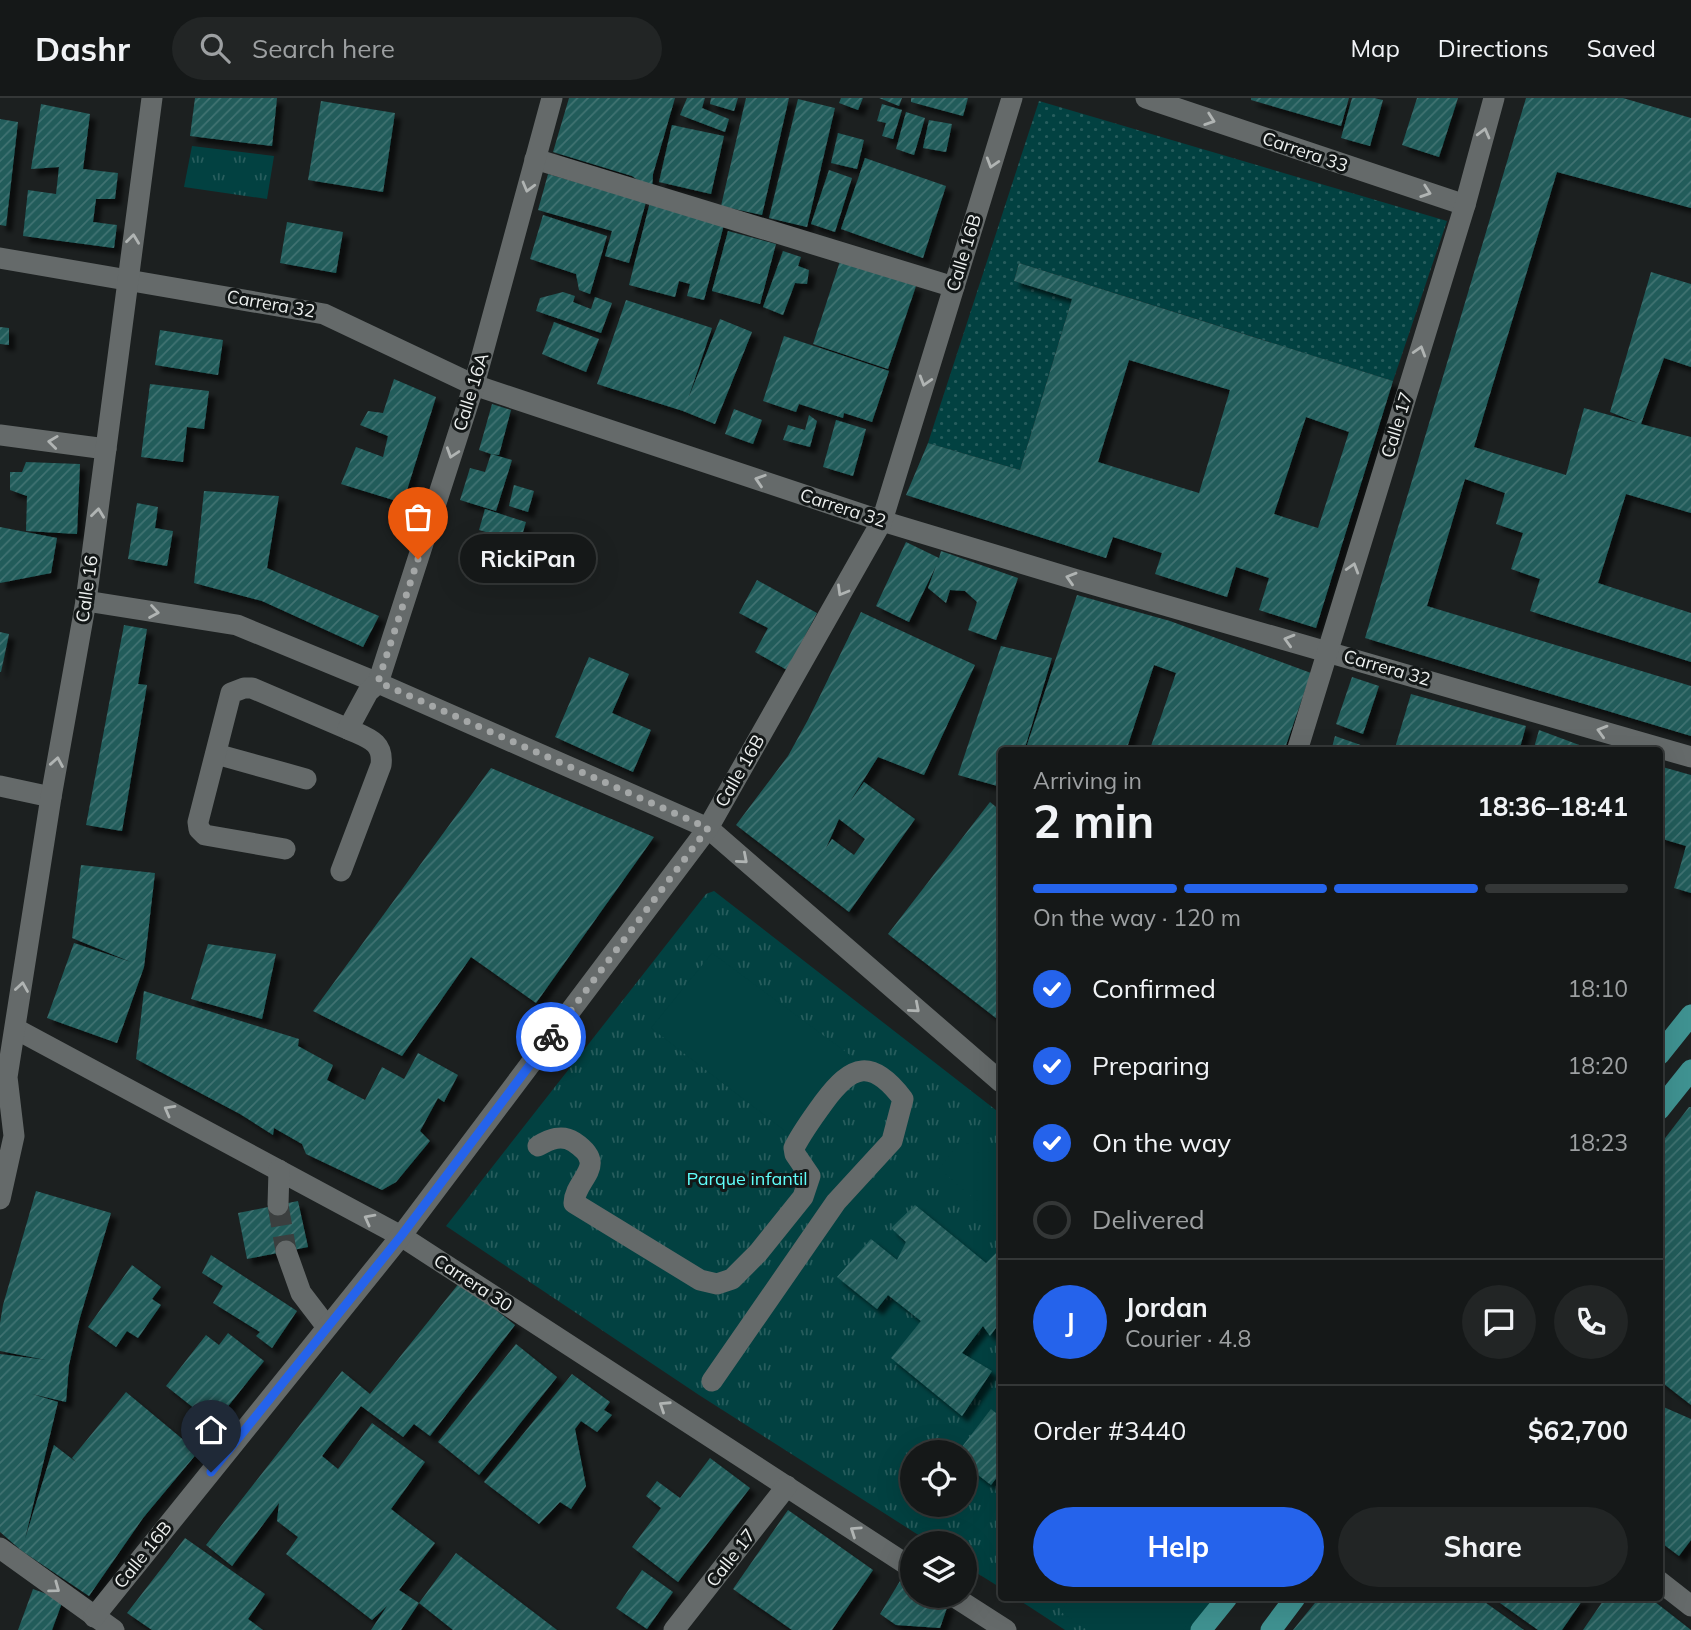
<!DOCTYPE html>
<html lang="en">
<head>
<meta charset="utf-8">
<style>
  body { margin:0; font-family:Mulish,sans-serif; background:#222525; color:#f1f3f6; height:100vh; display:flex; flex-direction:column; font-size:26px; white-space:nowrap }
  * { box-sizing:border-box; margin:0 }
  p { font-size:23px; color:#9da0a2 }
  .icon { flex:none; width:38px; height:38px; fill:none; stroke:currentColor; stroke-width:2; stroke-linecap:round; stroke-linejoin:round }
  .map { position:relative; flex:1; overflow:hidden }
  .side { position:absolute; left:998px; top:649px; width:665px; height:854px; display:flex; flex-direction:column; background:#151818; border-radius:7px; box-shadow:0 7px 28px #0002,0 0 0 2px #343737 }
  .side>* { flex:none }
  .tools { position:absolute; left:900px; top:1342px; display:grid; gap:14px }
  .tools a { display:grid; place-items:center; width:77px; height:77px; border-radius:50%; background:#151818; box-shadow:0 7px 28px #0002,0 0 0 2px #343737; font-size:35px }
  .pin { position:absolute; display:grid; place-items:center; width:60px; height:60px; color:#fff; margin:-72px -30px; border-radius:50% 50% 50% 0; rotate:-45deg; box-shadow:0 0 7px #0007 }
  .pin .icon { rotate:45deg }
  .courier { position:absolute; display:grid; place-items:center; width:70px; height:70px; margin:-35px; border:5px solid #2563eb; border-radius:50%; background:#fff; color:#222; box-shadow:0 2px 9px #0007 }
  .bubble { position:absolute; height:49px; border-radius:24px; background:#151818; box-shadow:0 7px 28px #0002,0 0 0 2px #343737; font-size:23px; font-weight:700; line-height:49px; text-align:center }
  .headline em { font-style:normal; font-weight:700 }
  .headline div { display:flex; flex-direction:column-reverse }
  .headline { display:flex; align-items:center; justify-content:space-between; height:119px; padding:0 35px }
  h1 { font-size:46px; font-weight:700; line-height:52px }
  .bar { display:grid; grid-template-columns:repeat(4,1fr); gap:10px 7px; align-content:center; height:84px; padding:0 35px }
  .bar i { height:9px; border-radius:5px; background:#343737 }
  .bar .selected { background:#2563eb }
  .bar p { grid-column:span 4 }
  .line { display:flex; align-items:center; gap:18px; padding:0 35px; border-top:2px solid #343737 }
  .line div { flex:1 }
  .round { display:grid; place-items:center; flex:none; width:74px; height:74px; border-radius:37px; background:#222525 }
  ol { padding:0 35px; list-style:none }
  li { display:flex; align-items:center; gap:21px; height:77px }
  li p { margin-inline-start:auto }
  li .icon { padding:7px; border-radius:50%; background:#2563eb; color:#fff; stroke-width:4 }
  li:last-child { color:#9da0a2 }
  li i { width:38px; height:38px; border:4px solid #343737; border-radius:50% }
  .cta { display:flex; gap:14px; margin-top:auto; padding:14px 35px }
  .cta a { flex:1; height:80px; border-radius:42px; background:#2563eb; color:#fff; font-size:28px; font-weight:700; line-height:80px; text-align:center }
  .cta a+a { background:#222525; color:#f1f3f6 }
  header { display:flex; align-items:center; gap:42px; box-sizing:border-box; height:98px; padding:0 35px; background:#151818; border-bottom:2px solid #343737 }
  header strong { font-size:33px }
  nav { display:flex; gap:38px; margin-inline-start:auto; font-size:24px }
  .search { width:490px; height:63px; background:#222525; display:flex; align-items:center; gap:18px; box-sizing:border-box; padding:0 24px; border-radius:38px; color:#9da0a2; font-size:26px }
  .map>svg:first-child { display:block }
  .grass { fill:url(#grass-dots) }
  .park { fill:url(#park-tufts); fill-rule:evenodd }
  .pitch { fill:#024141 }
  .building { fill:url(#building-hatch); fill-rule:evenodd; filter:url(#shadow) }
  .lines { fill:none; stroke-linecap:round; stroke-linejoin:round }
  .minor-tunnel { stroke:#3b3f3f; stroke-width:21; stroke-dasharray:21 10; stroke-linecap:butt }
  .minor { stroke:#656a6a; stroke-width:21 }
  .major { stroke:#3f9291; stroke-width:21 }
  .oneway { stroke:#b0b4b3 }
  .done { stroke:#a4a7a7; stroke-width:7; stroke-dasharray:0 12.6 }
  .route { stroke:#2563eb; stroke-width:9 }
  .labels { text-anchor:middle; stroke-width:6; stroke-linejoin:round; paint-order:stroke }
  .street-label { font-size:18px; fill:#edf0ef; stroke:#131717 }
  .park-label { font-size:18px; fill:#5ffdfa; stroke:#131717 }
</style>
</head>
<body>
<header>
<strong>Dashr</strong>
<div class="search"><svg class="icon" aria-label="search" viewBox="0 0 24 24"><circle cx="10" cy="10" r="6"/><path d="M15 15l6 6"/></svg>Search here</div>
<nav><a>Map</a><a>Directions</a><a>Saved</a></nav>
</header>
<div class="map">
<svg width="1691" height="1532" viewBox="0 0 1691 1532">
  <defs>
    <pattern id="grass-dots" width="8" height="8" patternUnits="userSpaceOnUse" patternTransform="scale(1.75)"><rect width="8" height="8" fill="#024141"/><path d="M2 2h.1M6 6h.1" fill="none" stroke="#275d5d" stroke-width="1.8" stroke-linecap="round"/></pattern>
    <pattern id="park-tufts" width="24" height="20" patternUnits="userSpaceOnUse" patternTransform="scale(1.75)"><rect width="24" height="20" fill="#024141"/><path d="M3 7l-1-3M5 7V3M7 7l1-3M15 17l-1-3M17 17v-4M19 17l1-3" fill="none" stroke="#275d5d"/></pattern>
    <pattern id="building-hatch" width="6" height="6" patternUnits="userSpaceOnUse" patternTransform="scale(1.75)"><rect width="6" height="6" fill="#205b5a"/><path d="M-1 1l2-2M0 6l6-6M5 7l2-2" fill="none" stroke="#417372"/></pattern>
    <filter id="shadow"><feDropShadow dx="6" dy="6" stdDeviation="2" flood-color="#0009"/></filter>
  </defs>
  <rect width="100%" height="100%" fill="#1c2020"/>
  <path class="grass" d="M1039 3 1447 123 1393 283 1019 165 1014 183 1072 201 1020 372 928 345Z"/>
  <g class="park">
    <path d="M192 48 274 58 267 101 184 89Z"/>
    <path d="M714 793 1001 1016V1490L964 1467V1446L931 1445 699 1297 446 1128 706 796ZM912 1354H964V1407H912Z"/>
    <path d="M1016 1500H1216L1191 1532H1065Z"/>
  </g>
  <g class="pitch">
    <path d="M712 855 850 957 793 1039 651 930Z"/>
    <path d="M962 1041 1001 1073V1123L939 1071Z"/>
    <path d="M1070 1500H1206L1183 1532H1087L1061 1514Z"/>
  </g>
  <g class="building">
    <path d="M195 0H277L272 48 190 38Z"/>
    <path d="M569 0H675L653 76 652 92 632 78 553 54Z"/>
    <path d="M687 0H705L702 10 729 21 725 34 680 17Z"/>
    <path d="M711 0H738L734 13 710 6Z"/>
    <path d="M746 0H789L762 117 721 108Z"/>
    <path d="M841 0H863L858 12 839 5Z"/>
    <path d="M879 0H902L899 8Z"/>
    <path d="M911 0H968L963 18 911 4Z"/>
    <path d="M1251 0H1349L1341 28 1251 2Z"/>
    <path d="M1352 0H1374L1383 2 1370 48 1341 40Z"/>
    <path d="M1417 0H1458L1439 59 1402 47Z"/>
    <path d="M1526 0H1623L1691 20V110L1557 74 1474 349 1566 377 1584 310 1638 325 1610 314 1651 174 1691 186V269L1664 260 1641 326 1691 339V415L1626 396 1598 485 1691 515V564L1530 513 1540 481 1511 471 1523 435 1496 426 1505 395 1465 381 1427 508 1691 588V638L1365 540Z"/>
    <path d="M798 1 835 10 807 129 769 120Z"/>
    <path d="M321 3 395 15 383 94 308 82Z"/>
    <path d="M41 6 90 16 83 71 118 75 115 101H96L93 124 117 127 114 150 23 138 28 92 56 96 59 69 31 71Z"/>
    <path d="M882 6 902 12 893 41 882 38 886 25 877 23Z"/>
    <path d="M906 14 925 20 914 57 896 51Z"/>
    <path d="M0 21 18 24 6 128 0 127Z"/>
    <path d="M929 22 952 26 946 54 923 50Z"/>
    <path d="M672 27 724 38 711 96 659 84Z"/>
    <path d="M838 35 864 42 857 71 831 65Z"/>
    <path d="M865 60 946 88 923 160 841 131Z"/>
    <path d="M829 72 852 80 835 134 811 126Z"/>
    <path d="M548 76 646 104 629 165 605 158 612 133 538 112Z"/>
    <path d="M650 104 725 123 704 202 687 198 690 186 679 183 675 199 629 187Z"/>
    <path d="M543 117 607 138 590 196 579 192 576 176 530 161Z"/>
    <path d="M287 124 343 134 336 175 280 165Z"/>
    <path d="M728 133 776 146 760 206 712 193Z"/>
    <path d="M783 153 801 159 798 168 809 172 807 186 795 185 783 217 763 209Z"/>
    <path d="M840 163 916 188 888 271 813 246Z"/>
    <path d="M1019 165 1393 283 1316 530 1259 512 1269 480 1236 469 1227 499 1155 476 1162 455 1113 439 1106 460 906 397 928 345 1020 372 1072 201 1014 183ZM1129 262 1230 292 1199 395 1098 364ZM1306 319 1349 334 1318 430 1274 416Z"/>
    <path d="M563 194 575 198 573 204 591 211 595 199 612 205 601 235 536 213 540 200Z"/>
    <path d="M626 202 712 230 688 301 720 221 752 234 715 326 683 313 597 286Z"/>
    <path d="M554 224 599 241 586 274 542 256Z"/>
    <path d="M0 229 9 230V247L0 246Z"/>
    <path d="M160 232 223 242 218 277 155 267Z"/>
    <path d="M784 238 889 273 872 324 844 315 843 320 799 306 796 314 763 303Z"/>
    <path d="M394 281 436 299 403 405 341 386 356 349 383 359 388 338 360 327 368 313 383 315Z"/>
    <path d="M150 286 209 293 204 331 187 329 183 364 141 359Z"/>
    <path d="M492 306 511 312 499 357 491 356 512 362 496 413 460 402 470 370 485 374 491 356 479 352Z"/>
    <path d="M734 311 762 322 753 346 725 336Z"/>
    <path d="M809 317 817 323 810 349 783 342 788 327 805 332Z"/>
    <path d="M836 322 866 331 853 378 823 369Z"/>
    <path d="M26 364 80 366 77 436 26 433 27 398 10 392V374H22Z"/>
    <path d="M514 387 534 393 528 414 509 408Z"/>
    <path d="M204 393 279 398 267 470 379 518 363 549 262 503 194 485Z"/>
    <path d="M137 405 158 409 155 430 173 433 167 468 128 461Z"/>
    <path d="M485 411 526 424 520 444 479 432Z"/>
    <path d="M0 429 57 440 51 475 0 485Z"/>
    <path d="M906 444 939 460 941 453 1018 480 996 542 968 532 977 504 965 493 950 492 946 505 928 490 936 468 909 524 876 508Z"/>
    <path d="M757 482 817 515 787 572 755 554 768 530 739 515Z"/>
    <path d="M1077 497 1170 523 1311 575 1284 653H1163L1151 648 1176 575 1154 567 1126 653H1025Z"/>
    <path d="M861 514 975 567 924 677 878 659 849 705 864 684 915 721 849 814 736 727 788 658 809 620ZM839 721 865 741 854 757 832 741 826 750Z"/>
    <path d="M124 527 147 531 138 586 147 587 122 733 86 727Z"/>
    <path d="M0 534 9 536 1 574H0Z"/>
    <path d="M1001 548 1052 560 1024 653H1001V689L958 677Z"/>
    <path d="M589 559 629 576 612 615 651 632 633 674 555 639Z"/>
    <path d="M1352 579 1379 588 1363 636 1336 626Z"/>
    <path d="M1411 596 1526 628 1519 653H1394Z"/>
    <path d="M1539 632 1582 648 1604 653H1533Z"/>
    <path d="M1335 638 1375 652V653H1331Z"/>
    <path d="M1659 668 1691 677V795L1674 790 1686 748 1659 740Z"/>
    <path d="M491 670 654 739 536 905 471 859 402 958 313 913Z"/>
    <path d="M990 704 1001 713V924L888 836Z"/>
    <path d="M81 767 155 775 144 869 117 945 47 920 74 845 131 864 72 840Z"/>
    <path d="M208 846 276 856 262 921 191 901Z"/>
    <path d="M144 893 299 941 298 948 333 967 327 982 365 1002 382 969 404 981 418 955 458 977 444 1004 438 1000 420 1033 430 1043 396 1084 382 1092 306 1056 302 1046 274 1030 273 1037 240 1016 136 961Z"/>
    <path d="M1689 1009H1691V1307L1659 1282V1048Z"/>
    <path d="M36 1093 111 1115 79 1223 69 1267 66 1304 32 1296 58 1304 25 1441 54 1347 76 1364 72 1360 126 1294 198 1354 143 1420 89 1498 22 1453 0 1434V1256L46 1262 0 1253V1225L3 1207Z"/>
    <path d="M298 1103 308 1149 247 1161 238 1115Z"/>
    <path d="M915 1107 986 1165 1001 1150V1223L990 1238 983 1228 962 1255 992 1273 962 1318 891 1260 921 1223 888 1197 877 1211 837 1179 871 1141 897 1162 906 1144 891 1130Z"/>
    <path d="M211 1157 297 1213 272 1250 256 1238 260 1234 213 1205 223 1188 202 1175Z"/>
    <path d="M132 1167 161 1189 152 1201 161 1207 138 1240 127 1233 116 1249 88 1229Z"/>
    <path d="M460 1184 515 1227 430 1338 414 1326 403 1339 361 1308 322 1358 338 1371 372 1325 425 1364 391 1411 435 1445 399 1492 419 1505 456 1455 557 1532H453L419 1505 401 1532H371L387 1508 372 1522 286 1456 298 1439 277 1423 279 1405 232 1468 206 1447 342 1273 370 1296Z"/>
    <path d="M228 1235 264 1263 214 1326 166 1288 206 1237 219 1247Z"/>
    <path d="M516 1246 557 1279 479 1377 438 1344Z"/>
    <path d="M572 1276 610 1304 604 1312 612 1317 597 1334 581 1323 575 1331 586 1388 571 1411 560 1404 539 1426 484 1384Z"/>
    <path d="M1659 1307 1691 1321V1442L1679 1458 1659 1443Z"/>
    <path d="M991 1311 1001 1319V1374L991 1387 964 1366V1354H958Z"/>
    <path d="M710 1360 750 1390 678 1484 632 1449 661 1410 646 1398 657 1383 680 1400Z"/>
    <path d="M788 1412 873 1472 832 1532H792L733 1491Z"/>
    <path d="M185 1440 265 1496 248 1521 263 1532H152L127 1515Z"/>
    <path d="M642 1472 673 1494 647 1531 616 1510Z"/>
    <path d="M903 1478 912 1484V1498H934L948 1507 940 1530 896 1527 880 1516Z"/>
    <path d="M33 1491 63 1502 52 1532H18Z"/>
    <path d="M1319 1500H1479L1524 1532H1293Z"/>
    <path d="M1493 1500H1584L1562 1532H1538Z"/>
    <path d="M1605 1500H1650L1691 1532H1583Z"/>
  </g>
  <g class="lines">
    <path class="minor-tunnel" d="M278 1107 286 1153"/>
    <g class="minor">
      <path d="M1146 0 1465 107"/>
      <path d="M535 61 954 189"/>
      <path d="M0 160 324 216 474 287 882 423 1074 481 1691 659"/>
      <path d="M0 337 106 351"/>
      <path d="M86 503 237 527 378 585 708 730 1001 984"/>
      <path d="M1297 653 1465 107 1494 0"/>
      <path d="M216 656 306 681"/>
      <path d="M0 688 51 699"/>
      <path d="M285 751 205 737 199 731 198 724 231 595 244 590H252L348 631"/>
      <path d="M341 773 381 667C384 643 367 640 348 631L368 594 378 585 474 287 552 0"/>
      <path d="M16 931 401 1138 912 1470"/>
      <path d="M538 1048C550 1041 562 1036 574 1044 610 1068 575 1080 574 1105L700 1182 717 1186 732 1181 758 1155 803 1099 810 1078 795 1056 794 1050C802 1034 813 1019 824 1004 852 966 872 960 903 1001L892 1043 836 1104 712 1283"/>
      <path d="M0 1101 14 1038 7 979 51 699 86 503 152 0"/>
      <path d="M278 1107 279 1072"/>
      <path d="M286 1153 301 1195 327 1229"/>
      <path d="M0 1450 114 1532"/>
      <path d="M1659 1483 1691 1508"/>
      <path d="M953 1498 1006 1532"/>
      <path d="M94 1519 401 1138 708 730 882 423 1012 0"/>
      <path d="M674 1532 787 1388"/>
    </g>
    <g class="major">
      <path d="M1659 957 1691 917"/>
      <path d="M1659 1012 1691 972"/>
      <path d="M1201 1532 1227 1500"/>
      <path d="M1271 1532 1295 1500"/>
    </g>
  </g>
  <defs><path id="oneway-chevron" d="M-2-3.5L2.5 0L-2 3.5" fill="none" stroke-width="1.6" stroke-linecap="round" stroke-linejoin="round" transform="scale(1.75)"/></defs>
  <g class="oneway">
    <use href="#oneway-chevron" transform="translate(1210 22) rotate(19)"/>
    <use href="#oneway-chevron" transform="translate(1484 35) rotate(-75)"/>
    <use href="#oneway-chevron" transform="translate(992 65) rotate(107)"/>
    <use href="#oneway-chevron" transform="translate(528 89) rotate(105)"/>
    <use href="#oneway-chevron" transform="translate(1426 94) rotate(19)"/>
    <use href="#oneway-chevron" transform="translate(133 141) rotate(-83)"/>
    <use href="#oneway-chevron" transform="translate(1420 253) rotate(-73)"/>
    <use href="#oneway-chevron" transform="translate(925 283) rotate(107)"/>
    <use href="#oneway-chevron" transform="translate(53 344) rotate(-173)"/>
    <use href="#oneway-chevron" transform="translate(452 355) rotate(108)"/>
    <use href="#oneway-chevron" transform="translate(760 382) rotate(-162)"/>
    <use href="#oneway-chevron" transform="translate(98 415) rotate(-83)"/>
    <use href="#oneway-chevron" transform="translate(1353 470) rotate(-73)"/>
    <use href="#oneway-chevron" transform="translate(1071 480) rotate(-163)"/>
    <use href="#oneway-chevron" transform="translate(842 493) rotate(120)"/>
    <use href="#oneway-chevron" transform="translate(154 514) rotate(9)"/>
    <use href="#oneway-chevron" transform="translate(1289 542) rotate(-164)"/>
    <use href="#oneway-chevron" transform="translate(1602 633) rotate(-164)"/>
    <use href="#oneway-chevron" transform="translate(57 664) rotate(-80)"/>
    <use href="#oneway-chevron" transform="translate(743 761) rotate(41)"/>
    <use href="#oneway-chevron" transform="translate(22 889) rotate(-81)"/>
    <use href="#oneway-chevron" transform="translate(915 910) rotate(41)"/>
    <use href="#oneway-chevron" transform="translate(169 1012) rotate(-151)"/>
    <use href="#oneway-chevron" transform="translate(369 1121) rotate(-152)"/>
    <use href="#oneway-chevron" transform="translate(664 1308) rotate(-147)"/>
    <use href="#oneway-chevron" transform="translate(855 1433) rotate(-146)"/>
    <use href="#oneway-chevron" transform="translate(55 1490) rotate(36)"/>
  </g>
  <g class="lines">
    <path class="done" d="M418 461 378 584 708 730 551 939"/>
    <path class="route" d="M211 1374 401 1138 551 939"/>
  </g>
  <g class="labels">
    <g class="street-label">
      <text transform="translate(1305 54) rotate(19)" y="6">Carrera 33</text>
      <text transform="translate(964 155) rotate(-73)" y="6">Calle 16B</text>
      <text transform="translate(271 206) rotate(10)" y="6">Carrera 32</text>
      <text transform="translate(471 294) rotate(-73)" y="6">Calle 16A</text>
      <text transform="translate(1397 327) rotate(-73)" y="6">Calle 17</text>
      <text transform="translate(843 410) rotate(18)" y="6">Carrera 32</text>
      <text transform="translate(87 491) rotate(-82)" y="6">Calle 16</text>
      <text transform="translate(1387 570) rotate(16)" y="6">Carrera 32</text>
      <text transform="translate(740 673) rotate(-60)" y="6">Calle 16B</text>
      <text transform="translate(473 1185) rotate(33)" y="6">Carrera 30</text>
      <text transform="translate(143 1457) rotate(-51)" y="6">Calle 16B</text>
      <text transform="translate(731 1460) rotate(-52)" y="6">Calle 17</text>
    </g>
    <g class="park-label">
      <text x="747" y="1087">Parque infantil</text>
    </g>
  </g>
</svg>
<div class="tools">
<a><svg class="icon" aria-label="locate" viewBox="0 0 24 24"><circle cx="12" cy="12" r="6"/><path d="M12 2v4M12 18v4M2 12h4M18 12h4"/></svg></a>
<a><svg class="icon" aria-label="layers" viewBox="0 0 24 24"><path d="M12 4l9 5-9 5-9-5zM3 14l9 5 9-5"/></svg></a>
</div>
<div class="pin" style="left:418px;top:461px;background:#ea580c"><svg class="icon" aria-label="bag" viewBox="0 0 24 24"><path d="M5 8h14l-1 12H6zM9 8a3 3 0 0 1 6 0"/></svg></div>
<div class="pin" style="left:211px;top:1374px;background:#1f2937"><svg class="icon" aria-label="home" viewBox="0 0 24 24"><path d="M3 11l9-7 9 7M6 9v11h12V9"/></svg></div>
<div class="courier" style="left:551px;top:939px"><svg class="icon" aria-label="bike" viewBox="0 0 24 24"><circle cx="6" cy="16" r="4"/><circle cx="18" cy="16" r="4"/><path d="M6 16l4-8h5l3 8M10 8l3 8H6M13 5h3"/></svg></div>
<div class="bubble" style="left:460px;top:436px;width:136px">RickiPan</div>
<section class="side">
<div class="headline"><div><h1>2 min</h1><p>Arriving in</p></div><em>18:36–18:41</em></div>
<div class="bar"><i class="selected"></i><i class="selected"></i><i class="selected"></i><i></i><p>On the way · 120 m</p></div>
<ol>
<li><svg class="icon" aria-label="check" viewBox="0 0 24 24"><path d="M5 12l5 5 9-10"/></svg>Confirmed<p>18:10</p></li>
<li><svg class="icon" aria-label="check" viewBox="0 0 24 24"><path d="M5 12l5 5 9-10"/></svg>Preparing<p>18:20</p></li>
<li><svg class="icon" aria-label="check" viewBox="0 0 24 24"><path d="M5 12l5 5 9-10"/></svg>On the way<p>18:23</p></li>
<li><i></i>Delivered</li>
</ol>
<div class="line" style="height:126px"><b class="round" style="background:#2563eb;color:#fff">J</b><div><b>Jordan</b><p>Courier · 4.8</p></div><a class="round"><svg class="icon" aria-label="chat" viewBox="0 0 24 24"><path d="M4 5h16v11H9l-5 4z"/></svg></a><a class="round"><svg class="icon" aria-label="phone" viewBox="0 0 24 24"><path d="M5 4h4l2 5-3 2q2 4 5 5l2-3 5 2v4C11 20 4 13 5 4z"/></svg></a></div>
<div class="line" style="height:91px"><div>Order #3440</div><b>$62,700</b></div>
<div class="cta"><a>Help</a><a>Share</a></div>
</section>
</div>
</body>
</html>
